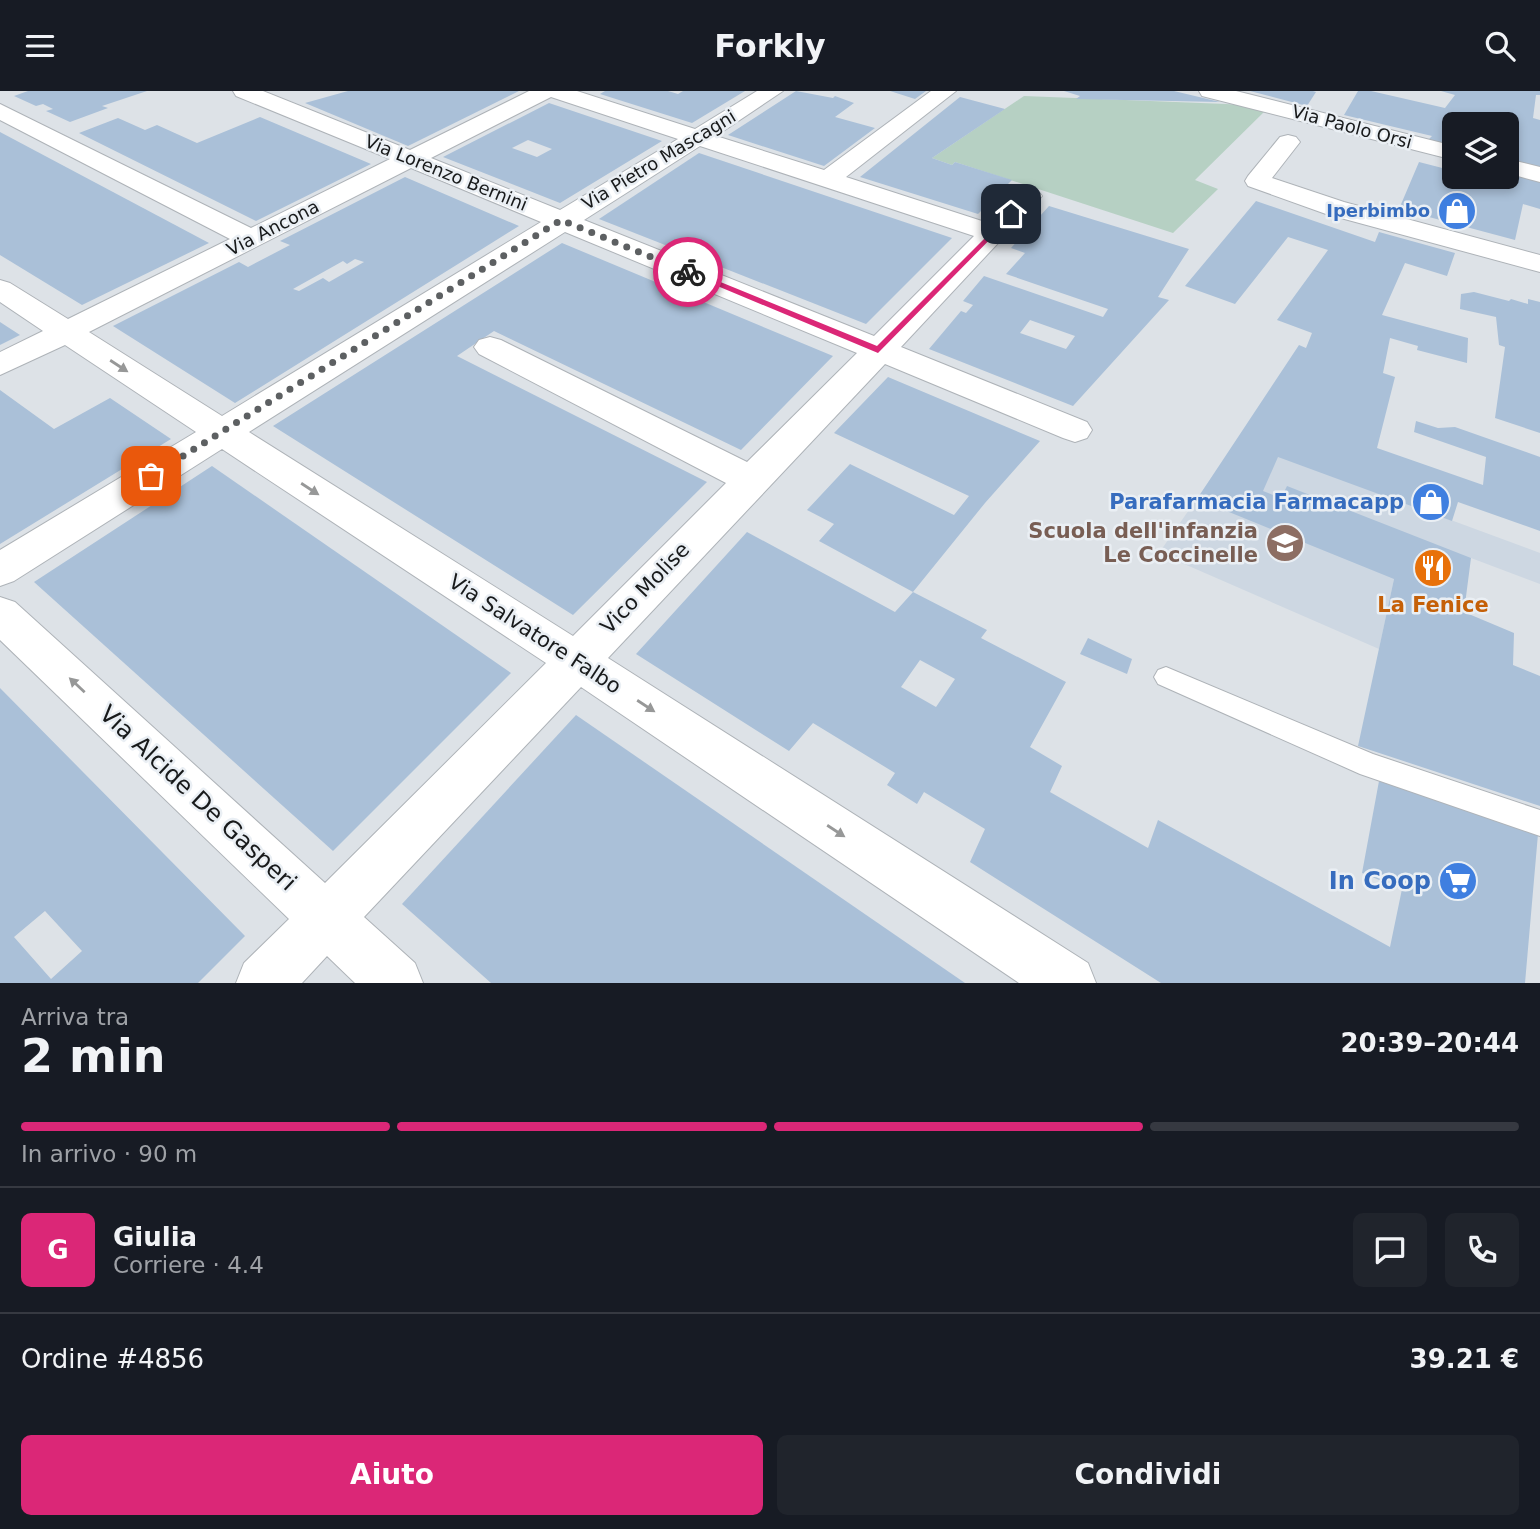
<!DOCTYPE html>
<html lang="it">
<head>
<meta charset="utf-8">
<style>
  body { margin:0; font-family:"DejaVu Sans",sans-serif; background:#20242c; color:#f1f3f6; height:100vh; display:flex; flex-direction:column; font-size:26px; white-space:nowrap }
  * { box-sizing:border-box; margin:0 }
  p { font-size:23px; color:#9ea1a6 }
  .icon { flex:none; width:38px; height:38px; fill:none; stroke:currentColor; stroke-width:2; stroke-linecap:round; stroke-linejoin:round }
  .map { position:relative; height:892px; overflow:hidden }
  .panel { display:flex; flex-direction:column; background:#171b24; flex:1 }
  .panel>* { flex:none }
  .tools { position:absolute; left:1442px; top:21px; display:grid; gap:14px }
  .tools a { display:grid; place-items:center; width:77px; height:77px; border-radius:10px; background:#171b24; box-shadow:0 4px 10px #0003; font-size:35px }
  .pin { position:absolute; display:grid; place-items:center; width:60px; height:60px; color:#fff; margin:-30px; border-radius:14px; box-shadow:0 4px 10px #0006 }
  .courier { position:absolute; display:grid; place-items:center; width:70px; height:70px; margin:-35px; border:5px solid #db2777; border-radius:50%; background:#fff; color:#222; box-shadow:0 2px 9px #0007 }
  .overview em { font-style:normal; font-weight:700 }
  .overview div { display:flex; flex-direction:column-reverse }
  .overview { display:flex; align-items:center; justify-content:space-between; height:119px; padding:0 21px }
  h1 { font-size:46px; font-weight:700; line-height:52px }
  .bar { display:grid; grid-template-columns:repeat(4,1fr); gap:10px 7px; align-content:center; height:84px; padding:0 21px }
  .bar i { height:9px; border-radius:5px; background:#363941 }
  .bar .selected { background:#db2777 }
  .bar p { grid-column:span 4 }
  .line { display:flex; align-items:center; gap:18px; padding:0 21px; border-top:2px solid #363941 }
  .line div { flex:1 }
  .round { display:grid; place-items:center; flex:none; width:74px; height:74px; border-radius:10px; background:#20242c }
  .cta { display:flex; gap:14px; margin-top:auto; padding:14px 21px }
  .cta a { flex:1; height:80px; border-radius:10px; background:#db2777; color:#fff; font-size:28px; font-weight:700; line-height:80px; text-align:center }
  .cta a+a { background:#20242c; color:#f1f3f6 }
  header { display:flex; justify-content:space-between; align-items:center; height:91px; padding:0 21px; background:#171b24; font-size:32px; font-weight:700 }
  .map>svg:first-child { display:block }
  .built { fill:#cdd7e2 }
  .green { fill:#b6d0c3 }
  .building { fill:#aac0d8; fill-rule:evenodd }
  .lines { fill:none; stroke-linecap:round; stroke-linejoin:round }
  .lane-casing { stroke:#aeb3b8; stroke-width:2 }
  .street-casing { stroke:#aeb3b8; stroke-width:2 }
  .lane { fill:#fff; fill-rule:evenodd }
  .street { fill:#fff; fill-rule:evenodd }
  .oneway { fill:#979898 }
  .route { fill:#db2777 }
  .done { stroke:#5d6062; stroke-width:7; stroke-dasharray:0 12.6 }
  .labels { text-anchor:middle; stroke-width:5; stroke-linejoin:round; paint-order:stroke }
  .far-street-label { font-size:18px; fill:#181a1b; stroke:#eaeff4 }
  .far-shop-label { font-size:18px; font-weight:bold; fill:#366cbe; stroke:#eaeff4; text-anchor:end }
  .shop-label { font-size:21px; font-weight:bold; fill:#366cbe; stroke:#eaeff4; text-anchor:end }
  .education-label { font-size:21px; font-weight:bold; fill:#785e54; stroke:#eaeff4; text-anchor:end }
  .street-label { font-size:21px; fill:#181a1b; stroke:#eaeff4 }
  .food-label { font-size:21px; font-weight:bold; fill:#c56008; stroke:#eaeff4 }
  .near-street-label { font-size:24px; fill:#181a1b; stroke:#eaeff4 }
  .near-shop-label { font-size:24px; font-weight:bold; fill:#366cbe; stroke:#eaeff4; text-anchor:end }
</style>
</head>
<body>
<header><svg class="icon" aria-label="menu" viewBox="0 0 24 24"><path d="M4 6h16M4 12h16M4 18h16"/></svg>Forkly<svg class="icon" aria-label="search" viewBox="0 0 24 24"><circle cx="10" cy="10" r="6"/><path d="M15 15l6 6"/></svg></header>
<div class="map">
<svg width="1540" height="892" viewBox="0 0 1540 892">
  <rect width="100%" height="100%" fill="#dde2e7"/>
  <path class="built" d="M1237 350 1540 462V493L1471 467 1394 488 1379 558 1159 462Z"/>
  <path class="green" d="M1024 5 1226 13 1255 15 1266 19 1195 89 1218 98 1173 142 955 71 952 74 932 67Z"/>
  <g class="building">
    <path d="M28 0H147L102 15 108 17 70 31 46 20 53 18 43 13 36 15 14 5Z"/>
    <path d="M348 0H519L408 55 305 12Z"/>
    <path d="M605 0H668L678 3 683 0H745L692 32 600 3Z"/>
    <path d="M796 0 833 7 835 5 854 12 835 26 875 37 824 75 728 44Z"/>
    <path d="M890 0H926L915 8Z"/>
    <path d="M1064 0H1174L1220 11 1076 8 1080 5Z"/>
    <path d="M1250 0H1313L1316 1 1307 15Z"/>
    <path d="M1358 0H1371L1445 17 1455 4 1441 0H1540V4H1536L1533 27 1540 29V79L1507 71V33H1454V59L1425 52 1432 45 1344 24Z"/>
    <path d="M960 6 1005 18 932 67 952 74 955 71 1012 89 978 123 860 86Z"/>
    <path d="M549 12 662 50 560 112 443 66ZM528 49 552 58 537 66 512 57Z"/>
    <path d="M260 26 371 73 256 130 79 42 118 27 145 39 157 34 197 52Z"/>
    <path d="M0 41 209 152 82 214 0 164Z"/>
    <path d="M699 62 952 147 866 233 599 128Z"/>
    <path d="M1419 71 1454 80V86H1476L1480 87 1479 89 1507 96 1511 82 1540 89V118L1523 113 1515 149 1399 118Z"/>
    <path d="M405 86 519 135 235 312 113 235 239 171 248 176 290 154 280 150ZM355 168 364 171 329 191 323 187 299 200 293 198 343 170 347 173Z"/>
    <path d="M1256 110 1375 151 1379 141 1455 162 1447 185 1405 172 1382 224 1468 247 1467 272 1417 259 1418 255 1390 247 1383 282 1395 286 1377 357 1483 394 1486 366 1414 341 1416 330 1438 337 1455 336 1540 366V440L1458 411 1452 430 1278 366 1263 400 1281 407 1287 395 1471 467 1464 521 1514 542 1513 574 1540 585V715L1358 655 1394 488 1197 408 1299 254 1306 257 1312 242 1277 229 1328 159 1288 146 1235 213 1185 195Z"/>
    <path d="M1049 115 1189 158 1158 206 1169 209 1073 315 929 258 961 220 966 222 973 214 963 210 984 185 1103 226 1108 218 1006 183 1025 162 1011 157ZM1030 229 1075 245 1066 258 1020 242Z"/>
    <path d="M562 152 833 265 741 359 494 240 457 265 707 391 573 524 273 335Z"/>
    <path d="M1474 201 1509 210 1511 208 1528 213V208L1540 211V342L1495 327 1505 256 1499 254 1496 226 1460 218 1461 203Z"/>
    <path d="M0 231 20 244 0 254Z"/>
    <path d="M888 286 1040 350 985 412 913 501 987 539 981 547 1066 591 1030 656 1062 675 1050 701 1148 757 1158 729 1390 856 1402 798 1362 782 1379 690 1538 743 1525 892H1161L970 771 985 738 924 701 917 713 887 694 895 682 813 632 789 660 636 563 747 441 895 521 913 501 819 450 834 433 807 419 850 373 954 424 969 405 834 342ZM920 569 955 588 936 616 901 596Z"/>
    <path d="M0 299 54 338 110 307 171 348 0 453Z"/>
    <path d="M212 375 511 582 333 760 34 491Z"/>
    <path d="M1088 547 1132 568 1127 583 1080 563Z"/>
    <path d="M0 597 245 845 198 892H0ZM45 820 82 860 51 888 14 846Z"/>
    <path d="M576 624 965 892H491L402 813Z"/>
  </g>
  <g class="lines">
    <defs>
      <path id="lane" d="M1166 576 1373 663 1540 719V745L1360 683 1158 593 1154 586 1158 579Z"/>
      <g id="street">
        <path d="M233 0H263L410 59 529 0H577L695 38 757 0H783L716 45 824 79 931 0H956L846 86 988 132C1002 118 1016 94 1038 100L1042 105 901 256 1087 331 1092 339 1087 347 1075 351 1063 347 885 273 608 567 1088 872 1096 892H1019L581 596 364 826 415 872 423 892H355L327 865 302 892H236L244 872 289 828 0 549V506L15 511 325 792 546 572 222 358 14 490 0 495V459L196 341 65 254 0 284V261L43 240 0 211V189L10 192 68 228 230 148 0 29V13L251 137 390 68 236 5ZM551 6 678 48 560 119 431 67ZM700 55 974 145 874 245 584 129ZM411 77 541 131 222 325 89 241ZM565 141 857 262 747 371 501 249 490 246 479 249 474 256 479 263 726 392 573 545 249 341Z"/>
        <path d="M1199 0H1236L1454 55V69L1202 5Z"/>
        <path d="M1288 44 1296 46 1300 51 1272 87 1344 111 1540 164V181L1326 123 1248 95 1245 90 1248 85 1280 46Z"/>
        <path d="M1507 68 1540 76V91L1507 82Z"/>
      </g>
    </defs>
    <use href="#lane" class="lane-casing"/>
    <use href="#street" class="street-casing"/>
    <use href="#lane" class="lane"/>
    <use href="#street" class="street"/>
  </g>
  <defs><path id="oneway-solid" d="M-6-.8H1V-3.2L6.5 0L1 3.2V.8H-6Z" transform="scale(1.75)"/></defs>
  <g class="oneway">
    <use href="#oneway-solid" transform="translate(119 275) rotate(33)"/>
    <use href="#oneway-solid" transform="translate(310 398) rotate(33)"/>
    <use href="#oneway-solid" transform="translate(77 594) rotate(-137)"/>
    <use href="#oneway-solid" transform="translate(646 615) rotate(33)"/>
    <use href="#oneway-solid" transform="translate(836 740) rotate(33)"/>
  </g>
  <path class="route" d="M1011 121 1013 125 878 262 684 181 691 179 877 255Z"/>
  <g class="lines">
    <path class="done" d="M151 385 561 129 688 181"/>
  </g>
  <defs>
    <symbol id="shop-disc" viewBox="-11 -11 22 22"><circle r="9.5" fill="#3f7fe0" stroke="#eaeff4"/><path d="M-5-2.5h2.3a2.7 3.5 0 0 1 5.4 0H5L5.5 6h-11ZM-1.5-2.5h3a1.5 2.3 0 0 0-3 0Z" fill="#fff"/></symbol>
    <symbol id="school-disc" viewBox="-11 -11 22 22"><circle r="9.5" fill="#8d6e63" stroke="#eaeff4"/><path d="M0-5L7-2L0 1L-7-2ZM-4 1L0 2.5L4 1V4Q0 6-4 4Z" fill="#fff"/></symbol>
    <symbol id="restaurant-disc" viewBox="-11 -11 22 22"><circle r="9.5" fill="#e8710a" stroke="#eaeff4"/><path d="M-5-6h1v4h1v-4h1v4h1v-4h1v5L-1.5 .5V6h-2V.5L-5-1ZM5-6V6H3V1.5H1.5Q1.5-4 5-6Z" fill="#fff"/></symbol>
    <symbol id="supermarket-disc" viewBox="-11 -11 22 22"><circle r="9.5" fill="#3f7fe0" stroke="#eaeff4"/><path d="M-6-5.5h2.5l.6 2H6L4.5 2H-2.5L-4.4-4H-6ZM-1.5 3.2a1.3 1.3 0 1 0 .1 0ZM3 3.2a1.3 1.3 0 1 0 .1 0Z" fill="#fff"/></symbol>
  </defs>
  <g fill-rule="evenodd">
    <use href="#shop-disc" x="1435" y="98" width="44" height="44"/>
    <use href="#shop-disc" x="1409" y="389" width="44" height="44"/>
    <use href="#school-disc" x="1263" y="430" width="44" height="44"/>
    <use href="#restaurant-disc" x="1411" y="455" width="44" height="44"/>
    <use href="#supermarket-disc" x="1436" y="768" width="44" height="44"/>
  </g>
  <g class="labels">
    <g class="far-street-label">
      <text transform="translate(1352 36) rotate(15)" y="6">Via Paolo Orsi</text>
      <text transform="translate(659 69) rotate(-31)" y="6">Via Pietro Mascagni</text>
      <text transform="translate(446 82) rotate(22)" y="6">Via Lorenzo Bernini</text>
      <text transform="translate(273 137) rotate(-27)" y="6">Via Ancona</text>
    </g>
    <g class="far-shop-label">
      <text x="1430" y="126">Iperbimbo</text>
    </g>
    <g class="shop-label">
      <text x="1404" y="418">Parafarmacia Farmacapp</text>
    </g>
    <g class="education-label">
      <text x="1258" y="447">Scuola dell'infanzia<tspan x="1258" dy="24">Le Coccinelle</tspan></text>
    </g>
    <g class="street-label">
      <text transform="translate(645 497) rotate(-46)" y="7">Vico Molise</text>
      <text transform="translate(535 543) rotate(33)" y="7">Via Salvatore Falbo</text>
    </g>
    <g class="food-label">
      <text x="1433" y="521">La Fenice</text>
    </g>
    <g class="near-street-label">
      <text transform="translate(198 707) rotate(43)" y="8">Via Alcide De Gasperi</text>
    </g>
    <g class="near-shop-label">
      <text x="1431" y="798">In Coop</text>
    </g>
  </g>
</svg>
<div class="tools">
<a><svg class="icon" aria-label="layers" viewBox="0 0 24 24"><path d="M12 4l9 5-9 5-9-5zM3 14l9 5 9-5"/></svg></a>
</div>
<div class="pin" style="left:151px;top:385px;background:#ea580c"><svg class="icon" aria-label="bag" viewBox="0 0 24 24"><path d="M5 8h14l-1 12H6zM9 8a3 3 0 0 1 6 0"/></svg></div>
<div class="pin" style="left:1011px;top:123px;background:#1f2937"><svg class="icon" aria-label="home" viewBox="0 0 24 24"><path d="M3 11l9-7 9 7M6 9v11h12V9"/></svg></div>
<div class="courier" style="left:688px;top:181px"><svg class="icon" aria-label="bike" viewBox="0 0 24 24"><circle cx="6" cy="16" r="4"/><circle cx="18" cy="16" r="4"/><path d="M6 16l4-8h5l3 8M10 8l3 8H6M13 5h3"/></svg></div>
</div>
<section class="panel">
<div class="overview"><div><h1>2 min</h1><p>Arriva tra</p></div><em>20:39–20:44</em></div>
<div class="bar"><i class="selected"></i><i class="selected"></i><i class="selected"></i><i></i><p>In arrivo · 90 m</p></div>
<div class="line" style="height:126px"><b class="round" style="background:#db2777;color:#fff">G</b><div><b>Giulia</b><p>Corriere · 4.4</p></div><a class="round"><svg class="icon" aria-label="chat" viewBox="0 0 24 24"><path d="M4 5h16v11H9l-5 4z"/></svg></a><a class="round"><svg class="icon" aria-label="phone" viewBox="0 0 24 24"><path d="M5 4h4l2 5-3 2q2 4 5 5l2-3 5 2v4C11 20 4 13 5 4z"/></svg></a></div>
<div class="line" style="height:91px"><div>Ordine #4856</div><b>39.21 €</b></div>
<div class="cta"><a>Aiuto</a><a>Condividi</a></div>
</section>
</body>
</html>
